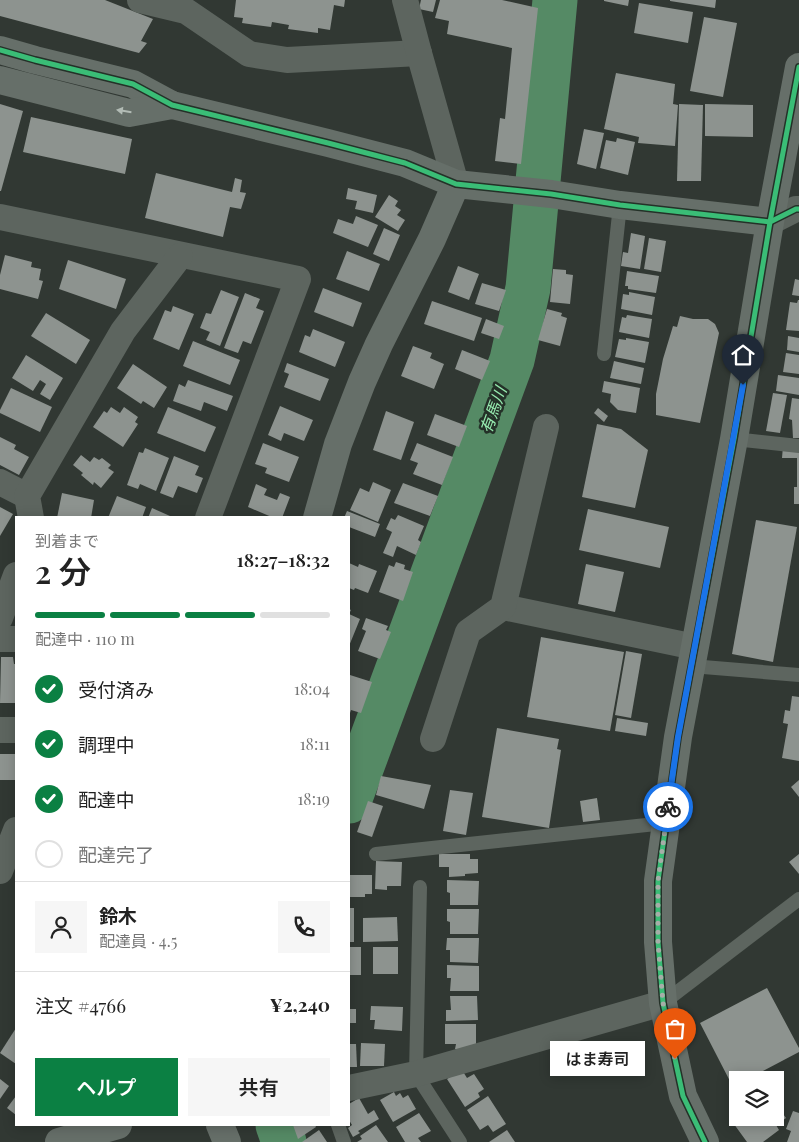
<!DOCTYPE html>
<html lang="ja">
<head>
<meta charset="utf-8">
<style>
  body { margin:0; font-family:"Playfair Display","Noto Sans JP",serif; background:#f6f6f6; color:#222; height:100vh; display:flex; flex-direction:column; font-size:19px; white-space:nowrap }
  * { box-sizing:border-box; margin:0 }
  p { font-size:16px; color:#767676 }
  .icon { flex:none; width:28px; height:28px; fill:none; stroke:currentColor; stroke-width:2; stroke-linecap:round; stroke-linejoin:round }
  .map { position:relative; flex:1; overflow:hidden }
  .sheet { position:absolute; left:15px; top:516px; width:335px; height:610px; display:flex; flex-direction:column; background:#fff; border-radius:0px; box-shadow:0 2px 12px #0003 }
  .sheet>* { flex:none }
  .buttons { position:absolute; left:729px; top:1071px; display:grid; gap:10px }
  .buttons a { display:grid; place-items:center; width:55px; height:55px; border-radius:0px; background:#fff; box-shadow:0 2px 12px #0003; font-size:25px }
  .pin { position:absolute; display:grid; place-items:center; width:42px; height:42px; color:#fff; margin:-51px -21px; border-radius:50% 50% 50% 0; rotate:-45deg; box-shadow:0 0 5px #0007 }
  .pin .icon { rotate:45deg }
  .courier { position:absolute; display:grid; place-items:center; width:50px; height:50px; margin:-25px; border:4px solid #1a73e8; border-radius:50%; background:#fff; color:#222; box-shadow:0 1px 6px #0007 }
  .bubble { position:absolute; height:35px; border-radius:0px; background:#fff; box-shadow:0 2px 12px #0003; font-size:16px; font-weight:600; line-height:35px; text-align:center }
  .headline em { font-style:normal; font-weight:600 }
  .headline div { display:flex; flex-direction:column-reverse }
  .headline { display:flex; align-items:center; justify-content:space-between; height:85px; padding:0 20px }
  h1 { font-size:32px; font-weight:600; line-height:38px }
  .bar { display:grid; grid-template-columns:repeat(4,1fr); gap:8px 5px; align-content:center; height:60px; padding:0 20px }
  .bar i { height:6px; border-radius:4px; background:#e0e0e0 }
  .bar .on { background:#0b8043 }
  .bar p { grid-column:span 4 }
  .line { display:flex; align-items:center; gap:12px; padding:0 20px; border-top:1px solid #e0e0e0 }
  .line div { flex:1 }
  .round { display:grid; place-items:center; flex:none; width:52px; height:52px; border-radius:0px; background:#f6f6f6 }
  ol { padding:0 20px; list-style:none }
  li { display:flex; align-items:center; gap:15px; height:55px }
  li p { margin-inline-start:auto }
  li .icon { padding:5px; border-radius:50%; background:#0b8043; color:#fff; stroke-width:4 }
  li:last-child { color:#767676 }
  li i { width:28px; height:28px; border:2px solid #e0e0e0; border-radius:50% }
  .action { display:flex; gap:10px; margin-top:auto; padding:10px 20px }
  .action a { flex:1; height:58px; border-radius:0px; background:#0b8043; color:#fff; font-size:20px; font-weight:600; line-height:58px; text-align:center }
  .action a+a { background:#f6f6f6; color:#222 }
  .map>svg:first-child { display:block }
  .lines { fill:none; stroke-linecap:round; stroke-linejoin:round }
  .river { stroke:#558a65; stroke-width:45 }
  .building { fill:#8d938f }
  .lane { stroke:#5d655f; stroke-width:14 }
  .street { stroke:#5d655f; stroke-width:26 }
  .secondary { stroke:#666f69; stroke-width:28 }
  .cycleway-casing { stroke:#243128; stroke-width:8 }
  .cycleway { stroke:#3abd76; stroke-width:5 }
  .oneway { fill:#b2bbb5 }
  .done { stroke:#a6aea8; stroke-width:5; stroke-dasharray:0 9 }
  .route { stroke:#1a73e8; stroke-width:6 }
  .labels { text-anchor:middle; stroke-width:5; stroke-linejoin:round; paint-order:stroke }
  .water-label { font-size:16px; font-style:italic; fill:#96eaaf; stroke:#243128 }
</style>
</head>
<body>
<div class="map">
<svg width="799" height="1142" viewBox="0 0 799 1142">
  <rect width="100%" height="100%" fill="#313833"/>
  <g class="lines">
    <g class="river">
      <path d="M349 801 512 360 528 288 555 0"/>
      <path d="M278 1125 284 1142"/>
    </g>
  </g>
  <g class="building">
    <path d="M0 0H105L153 19 141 41 147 43 139 53 0 16Z"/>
    <path d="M236 0H345L344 7 334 5 330 30 318 28V33L288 29 289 25 272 22 271 27 242 23 243 18 234 17Z"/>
    <path d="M421 0H436L433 12 419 9Z"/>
    <path d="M440 0H502L538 8 521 164 495 161 500 118 505 119 512 48 447 34 449 21 435 18Z"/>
    <path d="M604 0H629L628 6 604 1Z"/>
    <path d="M670 0H716L715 8 670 1Z"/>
    <path d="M639 3 693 12 688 43 634 33Z"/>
    <path d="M704 17 737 23 723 97 690 91Z"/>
    <path d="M616 73 675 84 673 104 678 105 675 146 638 143 639 137 604 129Z"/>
    <path d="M0 104 23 111 1 191H0Z"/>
    <path d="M679 104 703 105 701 181H677Z"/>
    <path d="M705 104 753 105V137L705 136Z"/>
    <path d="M31 117 132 139 125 174 23 152Z"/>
    <path d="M584 129 604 133 596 169 577 164Z"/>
    <path d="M617 138 635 142 628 175 600 168 606 140 616 142Z"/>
    <path d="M156 173 232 192 235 178 242 180 240 192 246 193 241 209 230 207 223 237 145 218Z"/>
    <path d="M348 188 377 195 373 213 355 209 357 201 346 199Z"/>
    <path d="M389 195 398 201 395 206 401 210 397 215 405 220 398 231 375 217Z"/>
    <path d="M356 216 378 225 368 247 333 233 338 219 353 224Z"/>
    <path d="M384 228 400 235 389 261 373 254Z"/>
    <path d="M631 233 645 236 640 269 621 266 623 252 628 253Z"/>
    <path d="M649 238 666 241 661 272 644 269Z"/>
    <path d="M347 251 380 264 369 291 336 279Z"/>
    <path d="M5 255 32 262 31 267 41 269 39 280 43 281 38 299 0 289V275Z"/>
    <path d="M68 260 126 279 116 309 59 289Z"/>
    <path d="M458 266 479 274 469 300 448 292Z"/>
    <path d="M553 269 566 270V274L573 275 570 304 550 302Z"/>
    <path d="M627 271 659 276 656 293 628 289V286H625Z"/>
    <path d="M795 279 799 280V296L792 295Z"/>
    <path d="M482 283 506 290 499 311 475 304Z"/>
    <path d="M323 288 362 303 353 327 314 312Z"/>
    <path d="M221 290 239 297 220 346 206 340 210 332 200 328 206 313 211 314Z"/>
    <path d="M629 292 655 297 652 315 621 309 623 294 629 295Z"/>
    <path d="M245 293 260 299 256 308 264 311 251 344 243 341 238 353 224 348Z"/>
    <path d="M798 300H799V331L786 330 790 302 797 303Z"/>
    <path d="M432 301 482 318 474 341 424 324Z"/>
    <path d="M173 306 194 314 179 350 153 339 165 310 171 312Z"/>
    <path d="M547 309 562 313 561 316 567 318 560 346 538 340Z"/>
    <path d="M46 313 90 340 76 364 31 336Z"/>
    <path d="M627 315 652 319 649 338 619 332 622 317 626 318Z"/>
    <path d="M680 316 693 319H708L715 324 719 333 700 423 656 415V394L663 359 673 326 677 327Z"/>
    <path d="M486 319 504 326 499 339 481 333Z"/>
    <path d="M313 329 345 342 335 367 299 352 305 335 310 337Z"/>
    <path d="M788 336 799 338V352L787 350Z"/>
    <path d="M626 338 649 342 645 363 615 357 619 339 626 340Z"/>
    <path d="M193 341 240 360 230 385 183 366Z"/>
    <path d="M413 346 432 353 430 358 444 364 434 389 401 376Z"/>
    <path d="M462 350 490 361 482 380 455 369Z"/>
    <path d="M786 353 799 355V374L783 372Z"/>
    <path d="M26 355 63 378 50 400 40 394 46 384 40 380 33 391 12 378Z"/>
    <path d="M614 361 644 368 641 384 610 378Z"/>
    <path d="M287 363 329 379 320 401 284 387 289 374 284 372Z"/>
    <path d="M133 364 167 387 154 408 143 401 141 404 117 388Z"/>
    <path d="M778 375 799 378V395L776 391Z"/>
    <path d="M188 380 233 396 227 411 204 402 201 411 173 401 179 384 185 387Z"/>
    <path d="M604 381 640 388 636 413 618 410 610 402 611 394 602 392Z"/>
    <path d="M11 388 52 407 40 432 0 413V410Z"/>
    <path d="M773 393 787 395 780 433 766 431Z"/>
    <path d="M792 398 799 399V438H793L792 420 789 419Z"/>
    <path d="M280 406 313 420 304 441 284 433 281 441 268 435Z"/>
    <path d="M111 407 120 413 124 407 138 417 135 422 138 424 123 447 93 427 104 411 107 413Z"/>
    <path d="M168 407 216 427 205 452 157 433Z"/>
    <path d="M598 408 608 416 604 422 594 413Z"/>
    <path d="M386 411 414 422 401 460 373 450Z"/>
    <path d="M435 414 467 426 459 447 427 435Z"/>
    <path d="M597 424 621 429 648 450 635 508 582 497Z"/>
    <path d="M0 437 16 445 14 449 29 457 19 475 0 465Z"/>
    <path d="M263 443 299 457 289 482 265 473 267 468 255 464Z"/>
    <path d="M417 443 453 457 442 485 413 474 418 463 410 460Z"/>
    <path d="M783 446 799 447V504H794V487H797V458H782Z"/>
    <path d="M145 448 169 458 156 491 140 484 138 489 127 485 139 452 143 453Z"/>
    <path d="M81 455 90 462 94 457 99 460 102 458 111 465 108 468 114 472 101 488 94 482 93 485 81 475 83 473 73 465Z"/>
    <path d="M174 456 199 466 195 475 203 478 197 493 178 486 173 498 160 493Z"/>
    <path d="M373 482 391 490 378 522 350 510 360 488 369 492Z"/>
    <path d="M403 483 438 496 430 516 394 503Z"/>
    <path d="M256 484 267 489 264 495 277 500 280 493 290 497 282 518H274L248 507Z"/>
    <path d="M62 493 94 500 91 518H57Z"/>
    <path d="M117 496 146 507 142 518H108Z"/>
    <path d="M0 507 13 514 0 536Z"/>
    <path d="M152 508 170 516V518H148Z"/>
    <path d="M588 509 669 527 660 568 579 550Z"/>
    <path d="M347 511 380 524 375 537 349 527V518H344Z"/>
    <path d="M398 515 424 526 418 540 421 542 416 555 397 546 393 557 383 553 392 532 386 529 391 518 395 520Z"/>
    <path d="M756 520 797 527 773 662 732 654Z"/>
    <path d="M396 562 405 565 404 569 413 572 403 601 379 592 389 565 394 567Z"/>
    <path d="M349 563 358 567 359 564 377 571 368 593 355 588 354 590 349 588Z"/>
    <path d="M586 564 624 572 615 612 578 604Z"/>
    <path d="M349 609 351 610 349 614 360 619 349 646Z"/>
    <path d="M366 618 388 626 386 630 391 632 380 659 358 651 366 631 362 629Z"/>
    <path d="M541 637 624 652 610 731 527 717Z"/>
    <path d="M626 651 642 654 631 718 615 715Z"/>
    <path d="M1 657H13L14 664H16V703H0Z"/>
    <path d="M350 675 372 682 361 713 351 710 349 716V679Z"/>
    <path d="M792 696 799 697V761L782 758 788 724 783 723 785 710 790 711Z"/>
    <path d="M617 718 648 723 646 736 615 731Z"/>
    <path d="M497 728 559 739 557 749 561 750 549 828 482 817Z"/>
    <rect x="0" y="754" width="16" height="26"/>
    <path d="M381 776 431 785 424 809 376 795Z"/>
    <path d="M799 780V797L791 787Z"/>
    <path d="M450 790 473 793 466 835 443 831Z"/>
    <path d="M597 798 600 820 583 822 580 801Z"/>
    <path d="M368 801 383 806 372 837 357 832Z"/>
    <path d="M439 854H470V859H478V873L465 874V876L449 877V867H439Z"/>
    <path d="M799 854V874L789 862Z"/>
    <path d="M376 861 402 862 401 886H387V890L375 889Z"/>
    <path d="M349 875H372V894H365V897H349Z"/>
    <path d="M447 880 479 881 478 905H450V893L447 892Z"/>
    <rect x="349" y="908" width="5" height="34"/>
    <path d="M447 909H479L478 934H450V922L447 921Z"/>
    <path d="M397 917 398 941 363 942V918Z"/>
    <path d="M447 938H479L478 963 450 962V950H446Z"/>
    <rect x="349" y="947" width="12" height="28"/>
    <rect x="373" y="947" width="25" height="27"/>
    <path d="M447 965 479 966V991H450L451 978H447Z"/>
    <path d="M767 988 799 1048V1052L746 1080H738V1084L733 1087 700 1023Z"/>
    <path d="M450 996H477L478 1020 446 1021V1010H451Z"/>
    <path d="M371 1006 403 1007 402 1031 374 1029 375 1020H370Z"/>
    <rect x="349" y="1009" width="7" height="14"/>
    <path d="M445 1024H476V1049H455L456 1044H445Z"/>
    <path d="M16 1028V1064L0 1053Z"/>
    <path d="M361 1043 385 1044 384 1066H360Z"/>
    <path d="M349 1044H356L357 1067H349Z"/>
    <path d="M462 1070 467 1078 474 1074 484 1089 478 1093 480 1097 465 1107 447 1079Z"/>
    <path d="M0 1079 9 1086 0 1099Z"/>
    <path d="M394 1092 396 1096 400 1093 403 1098 408 1095 416 1109 393 1122 380 1100Z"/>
    <path d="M16 1096V1115L7 1108Z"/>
    <path d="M488 1096 506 1124 493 1132 488 1125 480 1130 467 1110Z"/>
    <path d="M359 1098 368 1114 374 1110 379 1119 358 1131 360 1133 353 1137 348 1128 352 1125 349 1120V1104Z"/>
    <path d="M775 1103 786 1118 776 1125 779 1130 763 1142H747L731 1120 738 1115V1118H775Z"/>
    <path d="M793 1111 799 1113V1142H787L791 1131 786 1129Z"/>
    <path d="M419 1113 431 1131 418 1138 421 1142H405L396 1127Z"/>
    <path d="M293 1125H315L316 1127 298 1139Z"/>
    <path d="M376 1125 388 1142H357L362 1139 360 1136Z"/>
    <path d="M319 1130 327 1142H302Z"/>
    <path d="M507 1130 515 1142H489Z"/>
  </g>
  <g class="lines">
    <g class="lane">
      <path d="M604 354 620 205"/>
      <path d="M734 439 799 446"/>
      <path d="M691 666 799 675"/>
      <path d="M376 854 665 823"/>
      <path d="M420 887 416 1074 460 1142"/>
      <path d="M663 1003 799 899"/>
      <path d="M338 1125 344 1142"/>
    </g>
    <g class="street">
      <path d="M140 0 186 11 249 54 287 60 419 53"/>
      <path d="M405 0 419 53 456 184"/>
      <path d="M0 217 298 279 208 518"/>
      <path d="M770 222 796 209H799"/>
      <path d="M0 482 27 496"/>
      <path d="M31 518 27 496 123 331 180 256"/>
      <path d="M503 607 695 647"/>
      <path d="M0 618 16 575"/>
      <path d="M0 639H16"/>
      <path d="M0 730H16"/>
      <path d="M433 739 468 632 503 607 546 427"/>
      <path d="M0 871 16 830"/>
      <path d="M349 1088 416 1074 663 1003"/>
    </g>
    <g class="secondary">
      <path d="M0 50 35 60 133 84 172 105 328 143 405 163 456 184 551 194 620 205 770 222"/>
      <path d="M0 80 129 113 172 105"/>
      <path d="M317 518 338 444 362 382 379 344 432 239 456 184"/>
      <path d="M220 1125 227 1142"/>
      <path d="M59 1142 118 1125"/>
      <path d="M705 1142 683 1096 663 1003 658 942V881L678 737 734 439 770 222 799 67"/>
    </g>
    <defs>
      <g id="cycleway">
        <path d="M0 50 35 60 133 84 172 105 328 143 405 163 456 184 551 194 620 205 770 222 796 209H799"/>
        <path d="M705 1142 683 1096 663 1003 658 942V881L678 737 734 439 770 222 799 67"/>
      </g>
    </defs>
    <use href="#cycleway" class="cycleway-casing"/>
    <use href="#cycleway" class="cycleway"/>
  </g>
  <defs><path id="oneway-solid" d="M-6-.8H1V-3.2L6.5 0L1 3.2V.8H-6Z" transform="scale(1.25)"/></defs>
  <use class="oneway" href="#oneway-solid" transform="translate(124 111) rotate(-171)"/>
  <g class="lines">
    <path class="done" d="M668 807 658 881V942L663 1003 675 1059"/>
    <path class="route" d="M668 807 678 737 743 385"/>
  </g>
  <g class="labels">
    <g class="water-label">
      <text transform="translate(493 410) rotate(-70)" y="6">有馬川</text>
    </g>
  </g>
</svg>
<div class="buttons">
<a><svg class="icon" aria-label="layers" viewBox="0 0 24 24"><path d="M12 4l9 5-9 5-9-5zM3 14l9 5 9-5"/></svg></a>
</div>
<div class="pin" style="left:675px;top:1059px;background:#ea580c"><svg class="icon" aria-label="bag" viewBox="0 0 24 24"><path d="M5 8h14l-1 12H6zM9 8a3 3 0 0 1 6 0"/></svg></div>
<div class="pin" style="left:743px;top:385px;background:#1f2937"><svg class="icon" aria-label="home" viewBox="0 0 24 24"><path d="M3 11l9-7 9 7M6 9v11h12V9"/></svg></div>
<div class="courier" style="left:668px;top:807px"><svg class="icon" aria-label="bike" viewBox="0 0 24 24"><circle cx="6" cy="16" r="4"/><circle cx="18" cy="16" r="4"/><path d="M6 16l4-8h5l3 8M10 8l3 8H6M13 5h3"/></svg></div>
<div class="bubble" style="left:550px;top:1041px;width:95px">はま寿司</div>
<section class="sheet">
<div class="headline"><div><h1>2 分</h1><p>到着まで</p></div><em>18:27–18:32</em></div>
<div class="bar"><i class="on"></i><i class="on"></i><i class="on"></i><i></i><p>配達中 · 110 m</p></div>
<ol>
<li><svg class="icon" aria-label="check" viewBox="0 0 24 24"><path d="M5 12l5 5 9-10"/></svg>受付済み<p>18:04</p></li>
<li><svg class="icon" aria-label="check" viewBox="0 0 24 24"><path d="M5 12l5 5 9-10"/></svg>調理中<p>18:11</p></li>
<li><svg class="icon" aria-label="check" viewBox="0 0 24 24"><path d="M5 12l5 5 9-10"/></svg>配達中<p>18:19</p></li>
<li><i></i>配達完了</li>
</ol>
<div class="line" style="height:90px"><a class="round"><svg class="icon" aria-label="person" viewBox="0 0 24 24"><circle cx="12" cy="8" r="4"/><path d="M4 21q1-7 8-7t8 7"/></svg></a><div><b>鈴木</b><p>配達員 · 4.5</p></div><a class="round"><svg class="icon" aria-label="phone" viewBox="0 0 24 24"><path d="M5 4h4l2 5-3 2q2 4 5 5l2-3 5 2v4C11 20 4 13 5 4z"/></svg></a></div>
<div class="line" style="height:65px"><div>注文 #4766</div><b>¥2,240</b></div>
<div class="action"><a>ヘルプ</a><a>共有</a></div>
</section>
</div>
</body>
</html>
